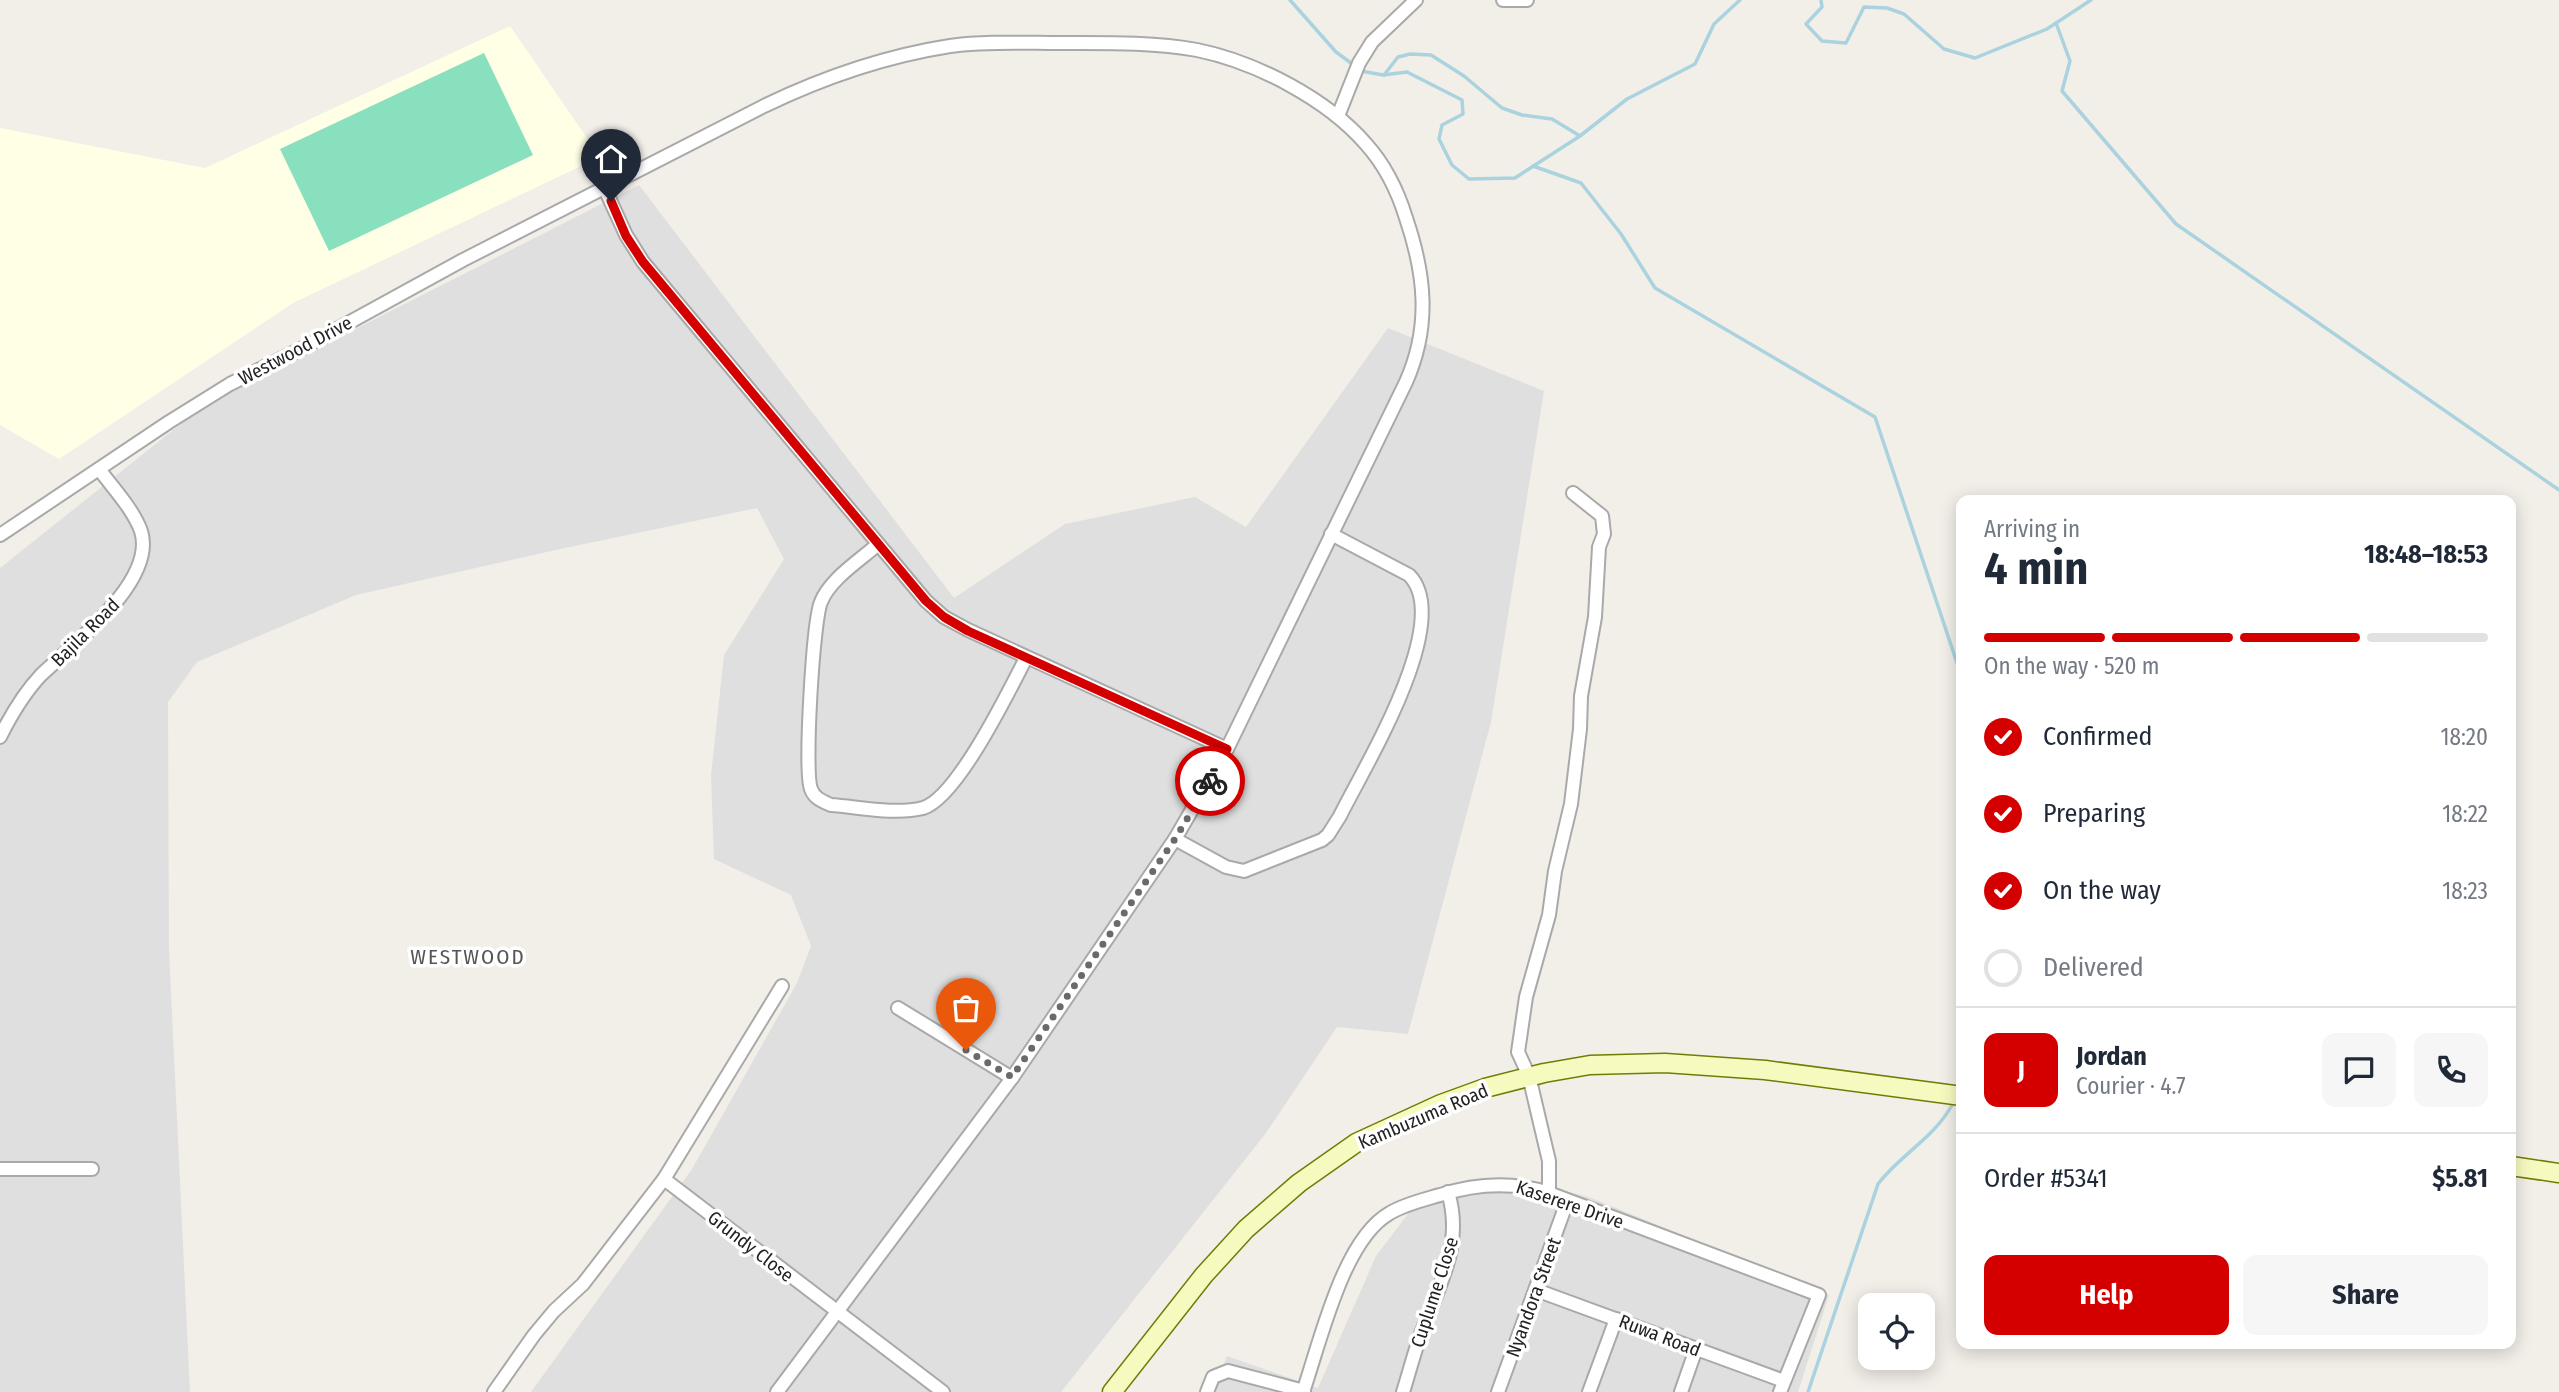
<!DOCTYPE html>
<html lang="en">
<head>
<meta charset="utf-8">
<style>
  body { margin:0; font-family:"Fira Sans Condensed",sans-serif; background:#f6f6f7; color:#1f2937; height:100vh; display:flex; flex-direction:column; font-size:26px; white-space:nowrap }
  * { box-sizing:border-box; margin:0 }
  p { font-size:23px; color:#747a83 }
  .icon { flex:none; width:38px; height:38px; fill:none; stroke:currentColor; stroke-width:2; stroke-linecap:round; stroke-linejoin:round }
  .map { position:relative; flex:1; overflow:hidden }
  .side { position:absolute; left:1956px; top:495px; width:560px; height:854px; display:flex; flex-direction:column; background:#fff; border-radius:14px; box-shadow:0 4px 18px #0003 }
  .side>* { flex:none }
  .tools { position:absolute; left:1858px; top:1293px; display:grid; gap:14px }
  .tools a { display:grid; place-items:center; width:77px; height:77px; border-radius:14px; background:#fff; box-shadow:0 4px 18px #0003; font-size:35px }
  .pin { position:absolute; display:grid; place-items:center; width:60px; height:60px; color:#fff; margin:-72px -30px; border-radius:50% 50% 50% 0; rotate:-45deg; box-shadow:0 0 7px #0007 }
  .pin .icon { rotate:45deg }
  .courier { position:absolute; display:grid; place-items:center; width:70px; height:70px; margin:-35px; border:5px solid #d40000; border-radius:50%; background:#fff; color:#222; box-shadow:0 2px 9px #0007 }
  .overview em { font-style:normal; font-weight:700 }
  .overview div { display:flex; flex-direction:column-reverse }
  .overview { display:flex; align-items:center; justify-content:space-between; height:119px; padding:0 28px }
  h1 { font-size:46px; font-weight:700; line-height:52px }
  .bar { display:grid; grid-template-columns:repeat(4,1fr); gap:10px 7px; align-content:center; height:84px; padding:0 28px }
  .bar i { height:9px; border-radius:5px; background:#e0e1e3 }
  .bar .selected { background:#d40000 }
  .bar p { grid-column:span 4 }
  .line { display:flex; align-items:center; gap:18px; padding:0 28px; border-top:2px solid #e0e1e3 }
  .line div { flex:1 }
  .round { display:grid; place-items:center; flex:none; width:74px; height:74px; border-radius:14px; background:#f6f6f7 }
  ol { padding:0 28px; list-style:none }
  li { display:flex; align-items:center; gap:21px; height:77px }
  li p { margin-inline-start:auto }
  li .icon { padding:7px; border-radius:50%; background:#d40000; color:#fff; stroke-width:4 }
  li:last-child { color:#747a83 }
  li i { width:38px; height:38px; border:4px solid #e0e1e3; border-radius:50% }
  .cta { display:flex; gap:14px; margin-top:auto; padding:14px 28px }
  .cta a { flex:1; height:80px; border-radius:14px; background:#d40000; color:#fff; font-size:28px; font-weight:700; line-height:80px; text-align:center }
  .cta a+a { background:#f6f6f7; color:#1f2937 }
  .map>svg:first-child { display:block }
  .residential { fill:#e0dfdf }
  .education { fill:#ffffe5 }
  .pitch { fill:#88e0be }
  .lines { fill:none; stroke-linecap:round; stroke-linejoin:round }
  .stream { stroke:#aad3df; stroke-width:3.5 }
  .minor-casing { stroke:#a9a9a9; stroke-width:16 }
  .secondary-casing { stroke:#707d05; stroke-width:21 }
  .minor { stroke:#fff; stroke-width:12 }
  .secondary { stroke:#f7fabf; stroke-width:18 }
  .done { stroke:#6b6a68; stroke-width:7; stroke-dasharray:0 12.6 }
  .route { stroke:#d40000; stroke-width:9 }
  .labels { text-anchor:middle; stroke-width:7; stroke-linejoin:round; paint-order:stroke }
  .street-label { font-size:19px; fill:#222; stroke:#fff }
  .neighbourhood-label { font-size:21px; letter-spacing:2px; fill:#555; stroke:#fff }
</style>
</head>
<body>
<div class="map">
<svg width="2559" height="1392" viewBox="0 0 2559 1392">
  <rect width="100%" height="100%" fill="#f2efe9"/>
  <g class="residential">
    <path d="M639 185 954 598 1065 524 1195 497 1246 527 1388 328 1544 391 1491 722 1408 1034 1337 1027 1266 1133 1061 1392H531L692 1169 797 983 811 946 791 895 714 859 711 775 724 655 784 559 757 508 565 548 356 595 197 662 168 702 169 950 190 1392H0V568L202 407Z"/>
    <path d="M1526 1182 1589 1197 1829 1295 1798 1392H1213L1227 1356 1318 1388 1376 1256 1414 1206 1463 1189Z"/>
  </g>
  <path class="education" d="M510 26 600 157 293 303 59 459 0 425V128L205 168Z"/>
  <path class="pitch" d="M484 53 533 155 329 251 280 149Z"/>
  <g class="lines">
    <g class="stream">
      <path d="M1290 0 1336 52 1355 66"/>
      <path d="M1821 0 1822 7 1806 24 1822 41 1846 43 1864 7 1887 8 1904 14 1944 49 1975 58 2047 29 2091 0"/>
      <path d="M2056 23 2070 61 2062 91 2176 224 2559 490"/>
      <path d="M1361 71 1383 75 1407 72 1462 100 1463 114 1442 125 1439 139 1452 165 1469 179 1515 178 1580 136 1627 99 1695 64 1714 24 1740 0"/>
      <path d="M1384 75 1398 57 1410 54 1431 55 1464 76 1502 108 1522 115 1552 119 1580 136"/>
      <path d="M1533 166 1581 183 1621 234 1655 288 1875 417 1962 678"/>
      <path d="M1960 1074 1962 1067"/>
      <path d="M1808 1392 1878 1184C1900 1155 1934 1138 1952 1105"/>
    </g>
    <defs>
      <g id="minor">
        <path d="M1503 0H1527"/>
        <path d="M1338 116 1359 63 1372 42 1416 0"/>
        <path d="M604 187 626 235 643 262 926 601 944 617 968 630 1227 749"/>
        <path d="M0 535 169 422 230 384 299 350 463 260 764 106C822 78 886 56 950 46 986 41 1024 43 1060 43 1106 43 1153 42 1197 50 1256 62 1327 99 1366 144 1384 164 1398 192 1406 218 1425 274 1431 326 1406 382L1227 749 1175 839 1012 1078 777 1392"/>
        <path d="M877 545C859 561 830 579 821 602 813 621 804 771 811 789 814 798 822 801 831 805 859 807 895 815 923 808 957 798 1009 691 1026 658"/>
        <path d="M0 737C11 715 24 693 41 675 72 645 157 581 141 531 133 509 113 488 99 469"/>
        <path d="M1175 839 1226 867 1244 871 1322 840 1328 835 1340 816C1364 767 1455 621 1409 575L1331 534"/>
        <path d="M898 1008 1012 1078"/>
        <path d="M0 1169H92"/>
        <path d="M664 1179 943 1392"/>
        <path d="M1549 1193V1161L1529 1076 1518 1052 1526 997 1549 915 1555 871 1571 804 1580 729 1581 696 1595 617 1599 547 1604 534 1602 516 1573 493"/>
        <path d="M1536 1290 1784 1381"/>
        <path d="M494 1392 534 1335 554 1311 583 1284 664 1179 782 986"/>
        <path d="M1207 1392 1213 1377 1228 1371 1304 1391"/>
        <path d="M1303 1392C1320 1343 1343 1239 1390 1213 1405 1204 1423 1200 1440 1195 1477 1183 1512 1181 1549 1193L1819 1295 1780 1392"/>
        <path d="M1403 1392C1409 1373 1414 1353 1421 1334 1439 1285 1464 1245 1448 1192"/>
        <path d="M1498 1392 1567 1202"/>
        <path d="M1589 1392 1616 1319"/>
        <path d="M1681 1392 1696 1349"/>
      </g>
      <g id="secondary">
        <path d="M2511 1166 2559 1173"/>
        <path d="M1112 1392 1204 1275 1246 1229 1299 1183 1356 1143 1441 1104 1485 1088 1544 1073 1590 1065 1665 1063 1765 1070 1962 1096"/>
      </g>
    </defs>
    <use href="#minor" class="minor-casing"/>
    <use href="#secondary" class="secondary-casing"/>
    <use href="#minor" class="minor"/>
    <use href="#secondary" class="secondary"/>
  </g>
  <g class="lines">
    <path class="done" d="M966 1050 1012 1077 1175 839 1210 781"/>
    <path class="route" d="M611 201 626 236 643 262 926 601 944 617 968 631 1227 749 1210 781"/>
  </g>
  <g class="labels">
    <g class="street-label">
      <text transform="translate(295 350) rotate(-28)" y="7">Westwood Drive</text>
      <text transform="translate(85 632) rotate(-45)" y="7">Bajila Road</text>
      <text transform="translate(1423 1116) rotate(-23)" y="7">Kambuzuma Road</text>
      <text transform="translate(1570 1204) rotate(19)" y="7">Kaserere Drive</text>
      <text transform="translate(751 1246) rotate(38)" y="7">Grundy Close</text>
      <text transform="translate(1434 1292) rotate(-72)" y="7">Cuplume Close</text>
      <text transform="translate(1533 1297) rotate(-70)" y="7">Nyandora Street</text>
      <text transform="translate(1660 1335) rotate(21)" y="7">Ruwa Road</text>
    </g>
    <g class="neighbourhood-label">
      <text x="468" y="964">WESTWOOD</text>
    </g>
  </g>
</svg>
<div class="tools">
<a><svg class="icon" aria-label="locate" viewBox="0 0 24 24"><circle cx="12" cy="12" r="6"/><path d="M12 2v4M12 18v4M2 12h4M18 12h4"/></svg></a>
</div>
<div class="pin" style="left:966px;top:1050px;background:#ea580c"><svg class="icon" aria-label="bag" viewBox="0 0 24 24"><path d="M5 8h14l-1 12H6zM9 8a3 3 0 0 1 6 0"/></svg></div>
<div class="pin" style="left:611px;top:201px;background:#1f2937"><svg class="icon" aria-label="home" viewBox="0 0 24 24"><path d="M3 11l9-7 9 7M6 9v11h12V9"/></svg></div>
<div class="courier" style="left:1210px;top:781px"><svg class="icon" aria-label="bike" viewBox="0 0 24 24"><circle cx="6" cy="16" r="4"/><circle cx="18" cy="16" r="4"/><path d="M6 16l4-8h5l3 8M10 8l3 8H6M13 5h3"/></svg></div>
<section class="side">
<div class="overview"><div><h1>4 min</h1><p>Arriving in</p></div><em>18:48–18:53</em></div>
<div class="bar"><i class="selected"></i><i class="selected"></i><i class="selected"></i><i></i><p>On the way · 520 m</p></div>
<ol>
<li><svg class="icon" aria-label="check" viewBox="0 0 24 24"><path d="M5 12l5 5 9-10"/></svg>Confirmed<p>18:20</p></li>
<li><svg class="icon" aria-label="check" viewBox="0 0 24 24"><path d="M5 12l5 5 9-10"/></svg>Preparing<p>18:22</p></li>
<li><svg class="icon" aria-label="check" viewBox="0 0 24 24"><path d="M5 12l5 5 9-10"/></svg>On the way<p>18:23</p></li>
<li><i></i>Delivered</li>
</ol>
<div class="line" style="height:126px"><b class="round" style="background:#d40000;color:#fff">J</b><div><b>Jordan</b><p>Courier · 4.7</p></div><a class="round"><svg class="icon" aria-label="chat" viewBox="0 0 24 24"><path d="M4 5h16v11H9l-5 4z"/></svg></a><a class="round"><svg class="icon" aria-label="phone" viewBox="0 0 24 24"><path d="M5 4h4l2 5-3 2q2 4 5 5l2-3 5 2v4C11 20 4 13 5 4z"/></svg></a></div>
<div class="line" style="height:91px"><div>Order #5341</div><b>$5.81</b></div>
<div class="cta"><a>Help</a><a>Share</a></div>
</section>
</div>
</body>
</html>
